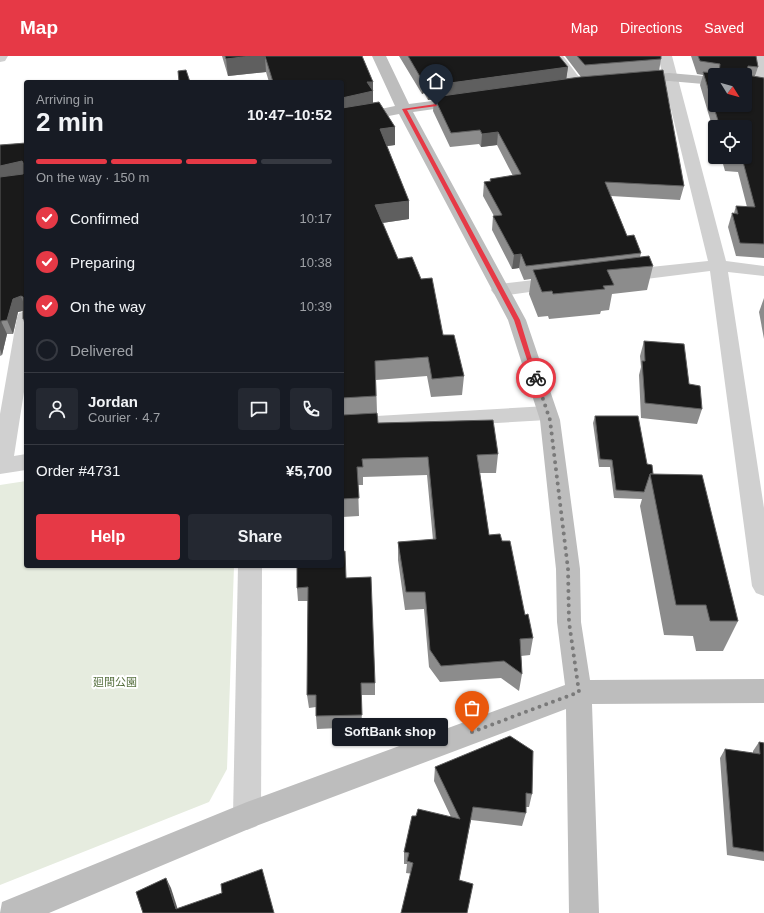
<!DOCTYPE html>
<html lang="en">
<head>
<meta charset="utf-8">
<style>
  body { margin:0; font-family:Helvetica,"Noto Sans JP",sans-serif; background:#242831; color:#f1f3f6; height:100vh; display:flex; flex-direction:column; font-size:15px; white-space:nowrap }
  * { box-sizing:border-box; margin:0 }
  p { font-size:13px; color:#9ea1a6 }
  .icon { flex:none; width:22px; height:22px; fill:none; stroke:currentColor; stroke-width:2; stroke-linecap:round; stroke-linejoin:round }
  .map { position:relative; flex:1; overflow:hidden }
  .sheet { position:absolute; left:24px; top:24px; width:320px; height:488px; display:flex; flex-direction:column; background:#171b24; border-radius:4px; box-shadow:0 1px 3px #0004 }
  .sheet>* { flex:none }
  .needle { width:26px; rotate:127deg }
  .fabs { position:absolute; left:708px; top:12px; display:grid; gap:8px }
  .fabs a { display:grid; place-items:center; width:44px; height:44px; border-radius:4px; background:#171b24; box-shadow:0 1px 3px #0004; font-size:20px }
  .pin { position:absolute; display:grid; place-items:center; width:34px; height:34px; color:#fff; margin:-41px -17px; border-radius:50% 50% 50% 0; rotate:-45deg; box-shadow:0 0 4px #0007 }
  .pin .icon { rotate:45deg }
  .courier { position:absolute; display:grid; place-items:center; width:40px; height:40px; margin:-20px; border:3px solid #e63946; border-radius:50%; background:#fff; color:#222; box-shadow:0 1px 5px #0007 }
  .bubble { position:absolute; height:28px; border-radius:4px; background:#171b24; box-shadow:0 1px 3px #0004; font-size:13px; font-weight:600; line-height:28px; text-align:center }
  .head em { font-style:normal; font-weight:600 }
  .head div { display:flex; flex-direction:column-reverse }
  .head { display:flex; align-items:center; justify-content:space-between; height:68px; padding:0 12px }
  h1 { font-size:26px; font-weight:600; line-height:30px }
  .bar { display:grid; grid-template-columns:repeat(4,1fr); gap:6px 4px; align-content:center; height:48px; padding:0 12px }
  .bar i { height:5px; border-radius:3px; background:#363941 }
  .bar .on { background:#e63946 }
  .bar p { grid-column:span 4 }
  .line { display:flex; align-items:center; gap:10px; padding:0 12px; border-top:1px solid #363941 }
  .line div { flex:1 }
  .round { display:grid; place-items:center; flex:none; width:42px; height:42px; border-radius:4px; background:#242831 }
  ol { padding:0 12px; list-style:none }
  li { display:flex; align-items:center; gap:12px; height:44px }
  li p { margin-inline-start:auto }
  li .icon { padding:4px; border-radius:50%; background:#e63946; color:#fff; stroke-width:4 }
  li:last-child { color:#9ea1a6 }
  li i { width:22px; height:22px; border:2px solid #363941; border-radius:50% }
  .primary-button { display:flex; gap:8px; margin-top:auto; padding:8px 12px }
  .primary-button a { flex:1; height:46px; border-radius:4px; background:#e63946; color:#fff; font-size:16px; font-weight:600; line-height:46px; text-align:center }
  .primary-button a+a { background:#242831; color:#f1f3f6 }
  header { display:flex; align-items:center; gap:24px; box-sizing:border-box; height:56px; padding:0 20px; background:#e63946; color:#fff }
  header strong { font-size:19px }
  nav { display:flex; gap:22px; margin-inline-start:auto; font-size:14px }
  .map>svg:first-child { display:block }
  .green { fill:#e6ecdf }
  .lines { fill:none; stroke-linecap:round; stroke-linejoin:round }
  .street { fill:#d0d0d0; fill-rule:evenodd }
  .secondary { fill:#bdbdbd; fill-rule:evenodd }
  .wall { fill:#8c8c8c }
  .shaded-wall { fill:#5f5f5f }
  .building { fill:#1a1a1a; stroke:#5f5f5f; fill-rule:evenodd }
  .route { fill:#e63946 }
  .done { stroke:#7a7a7a; stroke-width:4; stroke-dasharray:0 7.2 }
  .labels { text-anchor:middle; stroke-width:4; stroke-linejoin:round; paint-order:stroke }
  .park-label { font-size:11px; fill:#56703f; stroke:#fff }
</style>
</head>
<body>
<header>
<strong>Map</strong>
<nav><a>Map</a><a>Directions</a><a>Saved</a></nav>
</header>
<div class="map">
<svg width="764" height="857" viewBox="0 0 764 857">
  <rect width="100%" height="100%" fill="#fff"/>
  <path class="green" d="M26 425V510H234L227 713 209 746 0 829V429Z"/>
  <g class="lines">
    <g class="street">
      <path d="M0 0H8L5 5 0 6Z"/>
      <path d="M549 0H563L585 29 583 32H573Z"/>
      <path d="M658 0H672L726 205 764 210V220L728 216 764 452V540L756 537 752 530 710 215 622 226 616 224 613 220 616 216 622 214 708 205Z"/>
      <path d="M752 0H764V34L759 33 757 30Z"/>
      <path d="M560 221 566 223 569 227 566 231 500 240 494 238 491 234 494 230 500 228Z"/>
      <path d="M26 255V323L14 400 26 398V414L0 418V358L17 261 19 257Z"/>
      <path d="M547 350 554 352 557 357 554 362 547 364 342 376V362Z"/>
      <path d="M238 510H262L261 760 257 770 247 774 237 770 233 760Z"/>
    </g>
    <g class="secondary">
      <path d="M372 0H386L409 48 463 41 468 42 470 45 468 48 463 49 413 56 526 264 560 364 580 513 581 566 590 624 764 623V647L592 648 599 857H569L566 653 251 772 49 857H0L2 846 247 746 565 629 557 566 556 513 540 364 508 264 399 58 342 69V61L395 50Z"/>
      <path d="M669 17 715 21V29L669 25 634 28 629 27 627 24 629 21 634 20Z"/>
    </g>
  </g>
  <g class="wall">
    <path d="M222 0H362L373 26V47L395 71V89L387 90 409 145V163L382 167 398 203 443 279 464 320 462 339 431 341 427 320 376 324 377 357 378 367 498 398 496 417H480L489 479 502 485 525 559 533 582 530 599 521 600 522 618 519 635 501 622 440 626 429 611 424 553 405 554 398 504V486L433 484 427 419 363 421V429H358L359 460 342 461V26H269L266 16 228 20Z"/>
    <path d="M399 0H559L568 11 566 23 581 21 565 0H661V3L659 15 684 130 680 144 611 140 627 180 641 197 640 201 653 210 647 234 612 238 609 254 601 255 600 258 549 263 548 260 538 261 529 238 531 223 524 224 519 212 512 213 492 174 493 160H494L483 140 484 126H490V123L513 120 497 89 481 91 479 88 450 91 433 55 434 43 428 44 424 37 422 38Z"/>
    <path d="M691 0H756L758 11 755 20 764 22V202L736 200 728 171 732 157H734L736 150 747 151 738 116 725 115 721 101H745V71H715V80L700 29 703 19 697 18Z"/>
    <path d="M26 87V273L23 263V255L18 256 13 278H7L2 299 0 300V89Z"/>
    <path d="M764 242V283L759 256Z"/>
    <path d="M644 285 689 328 702 353 697 368 641 362 639 319 641 311 640 300Z"/>
    <path d="M595 360 653 418 738 565 723 595H696L693 580 664 579 640 450 642 443 614 442 610 411H599L593 367Z"/>
    <path d="M346 522 375 627V639H361L362 671 317 673 316 660V651L309 652 307 639 308 545H298L297 532Z"/>
    <path d="M759 686 764 687V805L727 799 720 702 725 693 753 697V695Z"/>
    <path d="M435 711 532 738 529 751H526V757L522 770 471 764 459 824 406 817 407 808H404V796L416 760 451 761 434 725Z"/>
  </g>
  <g class="shaded-wall">
    <path d="M251 0H265L266 16 228 20 226 3Z"/>
    <path d="M568 11 566 25 434 41V43L428 44V30Z"/>
    <path d="M424 23V37L422 38V24Z"/>
    <path d="M367 26H373V53L342 60V42Z"/>
    <path d="M395 71V89L380 91V73Z"/>
    <path d="M498 76 497 89 481 91 482 78Z"/>
    <path d="M22 105 26 119 0 124V110Z"/>
    <path d="M409 145V163L375 168V149Z"/>
    <path d="M521 198 519 212 512 213 514 199Z"/>
    <path d="M21 240 26 254 18 256 13 278 7 264 13 243Z"/>
    <path d="M1 265 7 278 2 299 0 293V271Z"/>
    <path d="M166 822 171 832 179 857 176 853Z"/>
  </g>
  <g class="building">
    <path d="M225 0H251L226 3Z"/>
    <path d="M265 0H362L373 26H367L373 35 342 42V26H273Z"/>
    <path d="M408 0H559L568 11 428 30 424 23 422 24Z"/>
    <path d="M577 0H661V3L585 9Z"/>
    <path d="M698 0H756L758 11 748 10 747 19 764 22V188L740 187 732 157 738 158 736 150 755 151 742 102H729V101H745V71H720L703 16 719 17 720 8 700 5ZM715 19H745V49H715Z"/>
    <path d="M186 14 190 26H179L178 15Z"/>
    <path d="M663 14 684 130 605 126 627 180 634 179 641 197 526 210 521 198 514 199 493 160 502 159 484 126 491 125 490 123 521 118 498 76 482 78 480 74 451 77 434 41 580 21Z"/>
    <path d="M379 46 395 71 380 73 409 145 375 149 398 203 412 201 421 223 432 222 443 279H454L464 320 432 323 428 301 375 305 376 340 342 342V52Z"/>
    <path d="M26 87V263H23V241L21 240 13 243 7 264 1 265 0 271V121L23 118V107L22 105 0 110V89Z"/>
    <path d="M649 200 653 210 607 214 614 229 603 230 605 233 553 238 552 235 542 236 533 214Z"/>
    <path d="M644 285 684 288 689 328 700 330 702 353 645 347 642 305H645Z"/>
    <path d="M377 357 378 367 493 364 498 398 477 399 489 479 500 478 502 485H510L525 559 528 558 533 582 520 583 522 618 504 605 441 610 430 594 425 536H406L398 486 436 483 428 401 362 403 363 411H357L359 442 342 443V359Z"/>
    <path d="M595 360H638L647 408 652 409 653 418H650L644 436 616 434 612 404 600 403Z"/>
    <path d="M650 418 702 419 738 565H710L706 549H676Z"/>
    <path d="M345 495 346 522 371 521 375 627H361L362 659 316 660V639H307L308 531 297 532V510H342V496Z"/>
    <path d="M510 680 533 695 532 738 526 737V757L473 751 459 824 473 828 467 857H401L413 807 407 805 409 797 404 796 412 760H416L418 753 460 763 435 711Z"/>
    <path d="M759 686 764 687V796L733 791 725 693 760 698Z"/>
    <path d="M262 813 274 857H143L136 836 166 822 176 853 222 837 221 828Z"/>
  </g>
  <path class="route" d="M436 48 437 50 407 54 520 264 538 323 533 322 514 264 402 53Z"/>
  <g class="lines">
    <path class="done" d="M472 676 579 636 569 566 568 513 550 364 536 322"/>
  </g>
  <g class="labels">
    <g class="park-label">
      <text x="115" y="630">廻間公園</text>
    </g>
  </g>
</svg>
<div class="fabs">
<a><svg class="needle" viewBox="-14 -14 28 28"><path d="M0-13l5 13h-10z" fill="#e53935"/><path d="M0 13l5-13h-10z" fill="#9ea1a6"/></svg></a>
<a><svg class="icon" aria-label="locate" viewBox="0 0 24 24"><circle cx="12" cy="12" r="6"/><path d="M12 2v4M12 18v4M2 12h4M18 12h4"/></svg></a>
</div>
<div class="pin" style="left:472px;top:676px;background:#ea580c"><svg class="icon" aria-label="bag" viewBox="0 0 24 24"><path d="M5 8h14l-1 12H6zM9 8a3 3 0 0 1 6 0"/></svg></div>
<div class="pin" style="left:436px;top:49px;background:#1f2937"><svg class="icon" aria-label="home" viewBox="0 0 24 24"><path d="M3 11l9-7 9 7M6 9v11h12V9"/></svg></div>
<div class="courier" style="left:536px;top:322px"><svg class="icon" aria-label="bike" viewBox="0 0 24 24"><circle cx="6" cy="16" r="4"/><circle cx="18" cy="16" r="4"/><path d="M6 16l4-8h5l3 8M10 8l3 8H6M13 5h3"/></svg></div>
<div class="bubble" style="left:332px;top:662px;width:116px">SoftBank shop</div>
<section class="sheet">
<div class="head"><div><h1>2 min</h1><p>Arriving in</p></div><em>10:47–10:52</em></div>
<div class="bar"><i class="on"></i><i class="on"></i><i class="on"></i><i></i><p>On the way · 150 m</p></div>
<ol>
<li><svg class="icon" aria-label="check" viewBox="0 0 24 24"><path d="M5 12l5 5 9-10"/></svg>Confirmed<p>10:17</p></li>
<li><svg class="icon" aria-label="check" viewBox="0 0 24 24"><path d="M5 12l5 5 9-10"/></svg>Preparing<p>10:38</p></li>
<li><svg class="icon" aria-label="check" viewBox="0 0 24 24"><path d="M5 12l5 5 9-10"/></svg>On the way<p>10:39</p></li>
<li><i></i>Delivered</li>
</ol>
<div class="line" style="height:72px"><a class="round"><svg class="icon" aria-label="person" viewBox="0 0 24 24"><circle cx="12" cy="8" r="4"/><path d="M4 21q1-7 8-7t8 7"/></svg></a><div><b>Jordan</b><p>Courier · 4.7</p></div><a class="round"><svg class="icon" aria-label="chat" viewBox="0 0 24 24"><path d="M4 5h16v11H9l-5 4z"/></svg></a><a class="round"><svg class="icon" aria-label="phone" viewBox="0 0 24 24"><path d="M5 4h4l2 5-3 2q2 4 5 5l2-3 5 2v4C11 20 4 13 5 4z"/></svg></a></div>
<div class="line" style="height:52px"><div>Order #4731</div><b>¥5,700</b></div>
<div class="primary-button"><a>Help</a><a>Share</a></div>
</section>
</div>
</body>
</html>
